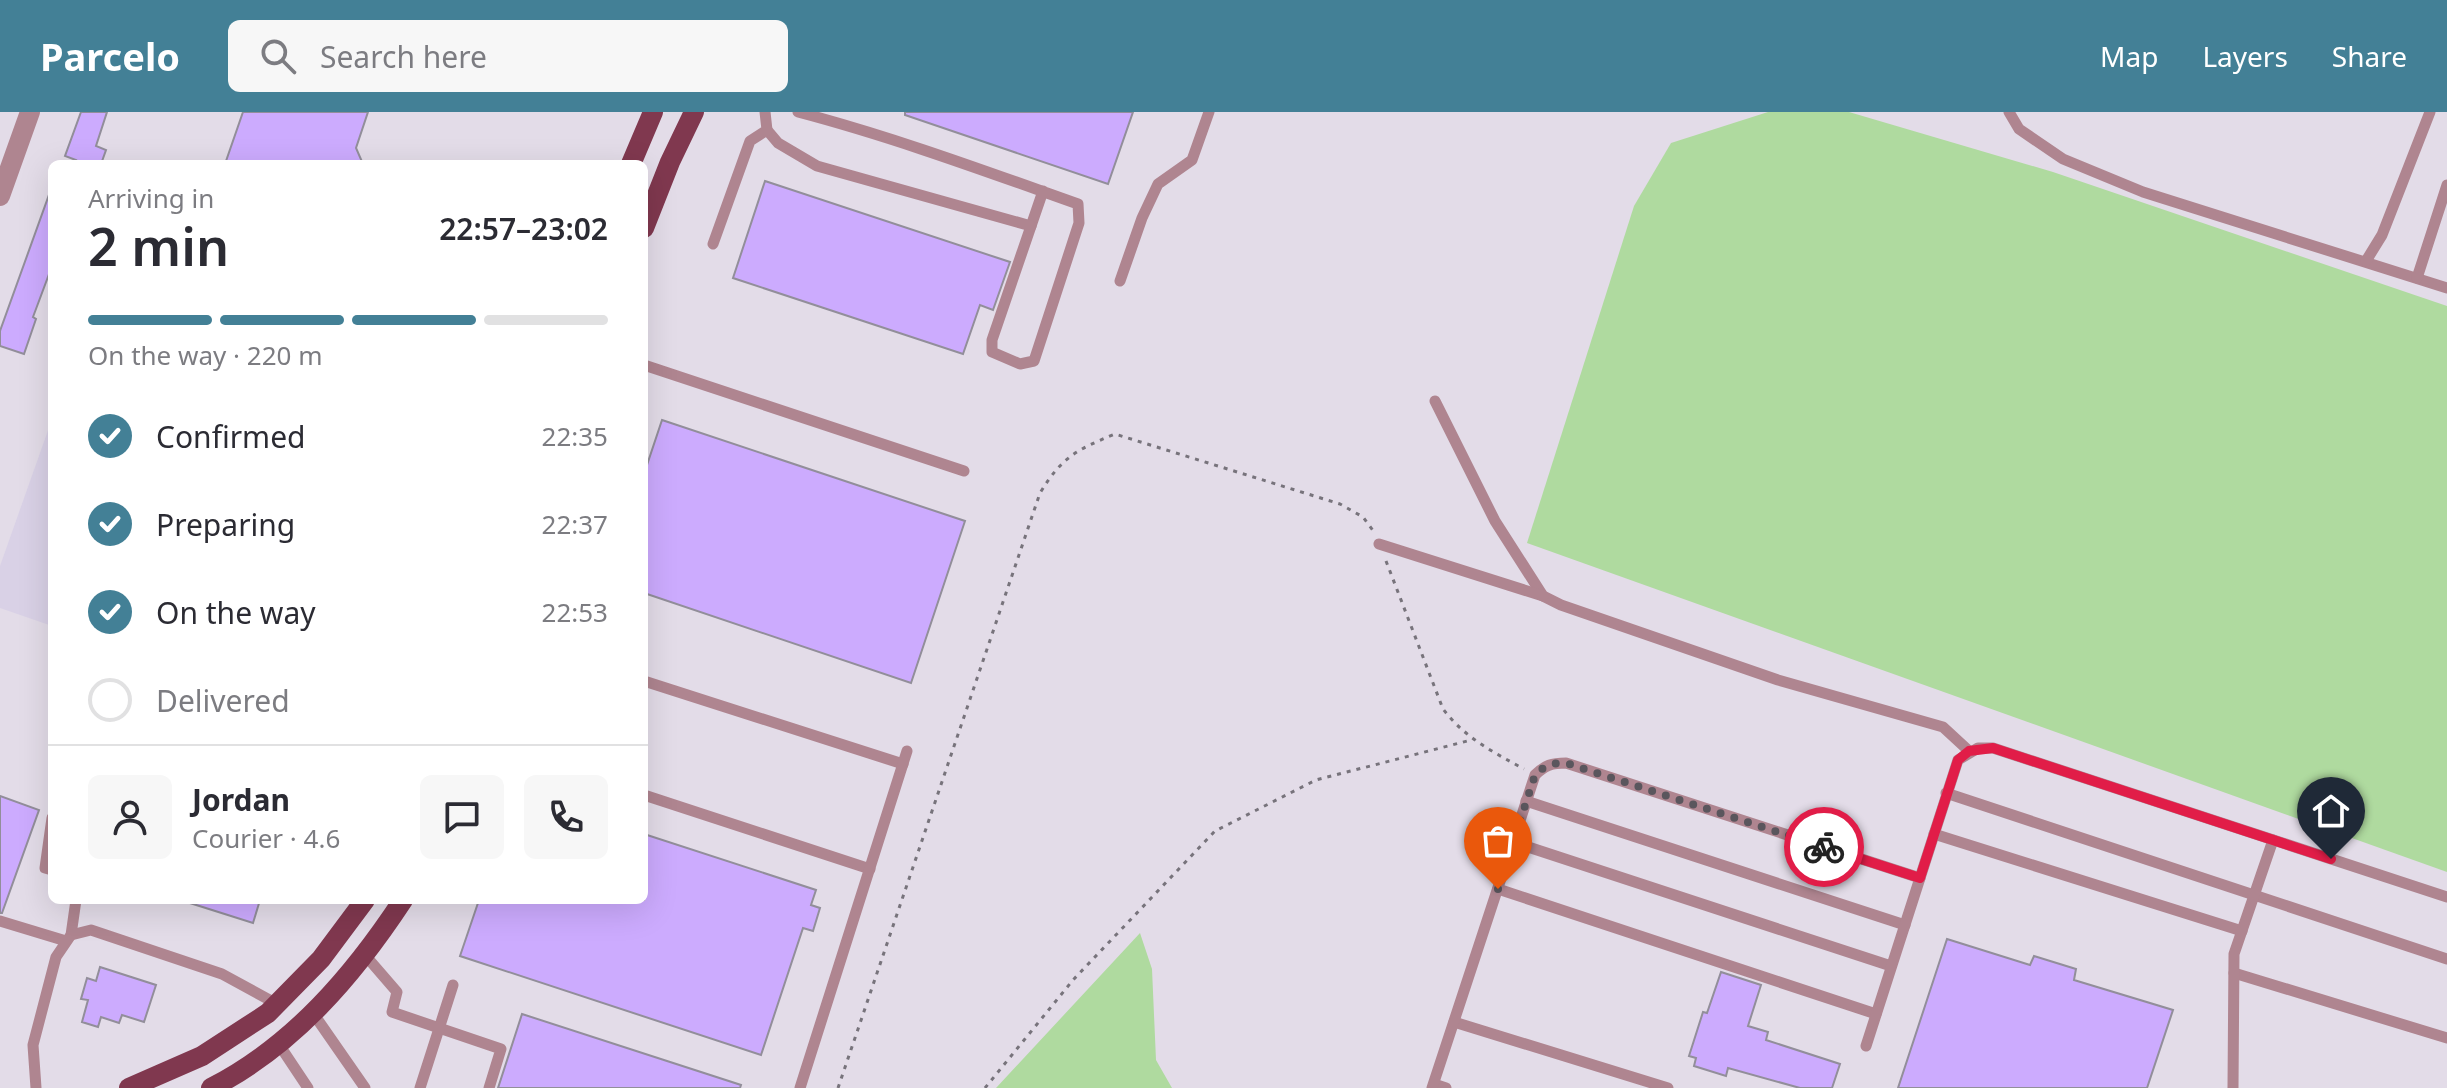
<!DOCTYPE html>
<html lang="en">
<head>
<meta charset="utf-8">
<style>
  body { margin:0; font-family:"Noto Sans",sans-serif; background:#f7f7f7; color:#2b2b33; height:100vh; display:flex; flex-direction:column; font-size:30px; white-space:nowrap }
  * { box-sizing:border-box; margin:0 }
  p { font-size:26px; color:#7c7c81 }
  .icon { flex:none; width:44px; height:44px; fill:none; stroke:currentColor; stroke-width:2; stroke-linecap:round; stroke-linejoin:round }
  .map { position:relative; flex:1; overflow:hidden }
  .drawer { position:absolute; left:48px; top:48px; width:600px; height:744px; display:flex; flex-direction:column; background:#fff; border-radius:12px; box-shadow:0 8px 32px #0002 }
  .drawer>* { flex:none }
  .pin { position:absolute; display:grid; place-items:center; width:68px; height:68px; color:#fff; margin:-82px -34px; border-radius:50% 50% 50% 0; rotate:-45deg; box-shadow:0 0 8px #0007 }
  .pin .icon { rotate:45deg }
  .courier { position:absolute; display:grid; place-items:center; width:80px; height:80px; margin:-40px; border:6px solid #e11d48; border-radius:50%; background:#fff; color:#222; box-shadow:0 2px 10px #0007 }
  .headline em { font-style:normal; font-weight:600 }
  .headline div { display:flex; flex-direction:column-reverse }
  .headline { display:flex; align-items:center; justify-content:space-between; height:136px; padding:0 40px }
  h1 { font-size:52px; font-weight:600; line-height:60px }
  .bar { display:grid; grid-template-columns:repeat(4,1fr); gap:12px 8px; align-content:center; height:96px; padding:0 40px }
  .bar i { height:10px; border-radius:6px; background:#e1e1e2 }
  .bar .on { background:#438096 }
  .bar p { grid-column:span 4 }
  .line { display:flex; align-items:center; gap:20px; padding:0 40px; border-top:2px solid #e1e1e2 }
  .line div { flex:1 }
  .round { display:grid; place-items:center; flex:none; width:84px; height:84px; border-radius:12px; background:#f7f7f7 }
  ol { padding:0 40px; list-style:none }
  li { display:flex; align-items:center; gap:24px; height:88px }
  li p { margin-inline-start:auto }
  li .icon { padding:8px; border-radius:50%; background:#438096; color:#fff; stroke-width:4 }
  li:last-child { color:#7c7c81 }
  li i { width:44px; height:44px; border:4px solid #e1e1e2; border-radius:50% }
  header { display:flex; align-items:center; gap:48px; box-sizing:border-box; height:112px; padding:0 40px; background:#438096; color:#fff }
  header strong { font-size:38px }
  nav { display:flex; gap:44px; margin-inline-start:auto; font-size:28px }
  .search { width:560px; height:72px; background:#f7f7f7; display:flex; align-items:center; gap:20px; box-sizing:border-box; padding:0 28px; border-radius:12px; color:#7c7c81; font-size:30px }
  .map>svg:first-child { display:block }
  .commercial { fill:#d9d1e6 }
  .green { fill:#afda9f }
  .building { fill:#ccabfe; stroke:#928e9a; stroke-width:2 }
  .lines { fill:none; stroke-linecap:round; stroke-linejoin:round }
  .path { stroke:#77737b; stroke-width:3; stroke-dasharray:4 6; stroke-linecap:butt }
  .service { stroke:#af8590; stroke-width:11 }
  .minor { stroke:#af8590; stroke-width:20 }
  .primary { stroke:#80384f; stroke-width:20 }
  .done { stroke:#5a565d; stroke-width:8; stroke-dasharray:0 14.4 }
  .route { stroke:#e11d48; stroke-width:10 }
</style>
</head>
<body>
<header>
<strong>Parcelo</strong>
<div class="search"><svg class="icon" aria-label="search" viewBox="0 0 24 24"><circle cx="10" cy="10" r="6"/><path d="M15 15l6 6"/></svg>Search here</div>
<nav><a>Map</a><a>Layers</a><a>Share</a></nav>
</header>
<div class="map">
<svg width="2447" height="976" viewBox="0 0 2447 976">
  <rect width="100%" height="100%" fill="#e3dce8"/>
  <path class="commercial" d="M52 307V514L0 496V454Z"/>
  <g class="green">
    <path d="M1768 0H1849L2053 60 2447 194V760L1527 431 1634 94 1671 31Z"/>
    <path d="M1140 821 1152 857 1156 948 1172 976H996Z"/>
  </g>
  <g class="building">
    <path d="M81 0H107L96 34 106 38 101 52H74L76 48 65 44Z"/>
    <path d="M243 0H368L356 36 363 52H225Z"/>
    <path d="M905 0H1133L1108 72 905 3Z"/>
    <path d="M765 69 1010 150 993 198 980 193 963 242 733 166Z"/>
    <path d="M50 80 52 81V154L33 205 36 207 24 242 0 234V219Z"/>
    <path d="M662 308 965 409 911 571 644 481V362Z"/>
    <path d="M0 684 39 698 2 801H0Z"/>
    <path d="M644 722 816 778 811 793 820 796 813 819 803 816 761 943 460 844 479 788H644Z"/>
    <path d="M191 788H260L253 811 190 791Z"/>
    <path d="M1947 827 2030 853 2034 844 2076 857 2074 868 2173 898 2147 976H1898Z"/>
    <path d="M100 855 156 873 144 910 122 903 119 911 101 905 98 915 82 910 88 888 81 887 87 866 96 869Z"/>
    <path d="M1721 860 1761 873 1748 914 1768 920 1766 928 1840 952 1832 976H1800L1728 956 1726 964 1694 954 1696 946 1689 944 1703 900 1707 901Z"/>
    <path d="M522 902 741 973 740 976H498Z"/>
  </g>
  <g class="lines">
    <g class="path">
      <path d="M1386 449 1443 597C1465 626 1493 640 1524 657"/>
      <path d="M838 976 1040 381C1062 345 1076 338 1115 322L1340 392 1363 405 1374 420"/>
      <path d="M985 976 1073 868 1215 719 1316 668 1471 628"/>
    </g>
    <g class="service">
      <path d="M798 0C893 25 985 59 1078 92L1079 111 1034 249 1020 252 992 240V228L1043 79"/>
      <path d="M2009 0 2019 17 2063 47 2143 80 2447 176"/>
      <path d="M767 18 778 31 817 54 1031 114"/>
      <path d="M713 132 750 29 767 18 765 0"/>
      <path d="M2366 149 2382 123 2430 0"/>
      <path d="M2417 166 2447 73"/>
      <path d="M1120 169 1142 106 1158 72 1192 48 1209 0"/>
      <path d="M644 253 964 359"/>
      <path d="M1435 289 1495 409 1543 484 1561 493 1778 568 1943 615 1969 639"/>
      <path d="M1379 432 1543 484"/>
      <path d="M644 569 903 652"/>
      <path d="M1946 681 2447 847"/>
      <path d="M644 683 870 757"/>
      <path d="M1526 689 1905 813"/>
      <path d="M52 706 45 756 52 758"/>
      <path d="M1934 722 2242 819"/>
      <path d="M1513 730 1891 854"/>
      <path d="M1498 777 1876 902"/>
      <path d="M0 809 66 829"/>
      <path d="M71 823 76 788"/>
      <path d="M365 843 397 880 392 900 501 937 489 976"/>
      <path d="M2234 861 2447 926"/>
      <path d="M313 901 365 976"/>
      <path d="M1454 910 1668 976"/>
      <path d="M278 931 308 976"/>
      <path d="M1866 934 1920 766"/>
      <path d="M1434 972 1446 976"/>
      <path d="M36 976 33 933 56 845 71 823 91 818 222 862 277 892"/>
      <path d="M420 976 453 873"/>
      <path d="M800 976 907 639"/>
      <path d="M1432 976 1535 663C1545 653 1552 651 1566 651L1920 766 1958 648 1978 636H1993L2447 785"/>
      <path d="M2233 976 2234 842 2273 728"/>
    </g>
    <path class="minor" d="M0 84 30 0"/>
    <g class="primary">
      <path d="M631 52 653 0"/>
      <path d="M644 116 670 50 694 0"/>
      <path d="M129 976 202 944 268 901 321 847 365 788"/>
      <path d="M211 976C293 934 353 864 403 788"/>
    </g>
  </g>
  <g class="lines">
    <path class="done" d="M1498 777 1535 663C1545 653 1552 651 1566 651L1824 735"/>
    <path class="route" d="M1824 735 1920 766 1958 648 1969 639 1993 636 2331 747"/>
  </g>
</svg>
<div class="pin" style="left:1498px;top:777px;background:#ea580c"><svg class="icon" aria-label="bag" viewBox="0 0 24 24"><path d="M5 8h14l-1 12H6zM9 8a3 3 0 0 1 6 0"/></svg></div>
<div class="pin" style="left:2331px;top:747px;background:#1f2937"><svg class="icon" aria-label="home" viewBox="0 0 24 24"><path d="M3 11l9-7 9 7M6 9v11h12V9"/></svg></div>
<div class="courier" style="left:1824px;top:735px"><svg class="icon" aria-label="bike" viewBox="0 0 24 24"><circle cx="6" cy="16" r="4"/><circle cx="18" cy="16" r="4"/><path d="M6 16l4-8h5l3 8M10 8l3 8H6M13 5h3"/></svg></div>
<section class="drawer">
<div class="headline"><div><h1>2 min</h1><p>Arriving in</p></div><em>22:57–23:02</em></div>
<div class="bar"><i class="on"></i><i class="on"></i><i class="on"></i><i></i><p>On the way · 220 m</p></div>
<ol>
<li><svg class="icon" aria-label="check" viewBox="0 0 24 24"><path d="M5 12l5 5 9-10"/></svg>Confirmed<p>22:35</p></li>
<li><svg class="icon" aria-label="check" viewBox="0 0 24 24"><path d="M5 12l5 5 9-10"/></svg>Preparing<p>22:37</p></li>
<li><svg class="icon" aria-label="check" viewBox="0 0 24 24"><path d="M5 12l5 5 9-10"/></svg>On the way<p>22:53</p></li>
<li><i></i>Delivered</li>
</ol>
<div class="line" style="height:144px"><a class="round"><svg class="icon" aria-label="person" viewBox="0 0 24 24"><circle cx="12" cy="8" r="4"/><path d="M4 21q1-7 8-7t8 7"/></svg></a><div><b>Jordan</b><p>Courier · 4.6</p></div><a class="round"><svg class="icon" aria-label="chat" viewBox="0 0 24 24"><path d="M4 5h16v11H9l-5 4z"/></svg></a><a class="round"><svg class="icon" aria-label="phone" viewBox="0 0 24 24"><path d="M5 4h4l2 5-3 2q2 4 5 5l2-3 5 2v4C11 20 4 13 5 4z"/></svg></a></div>
</section>
</div>
</body>
</html>
